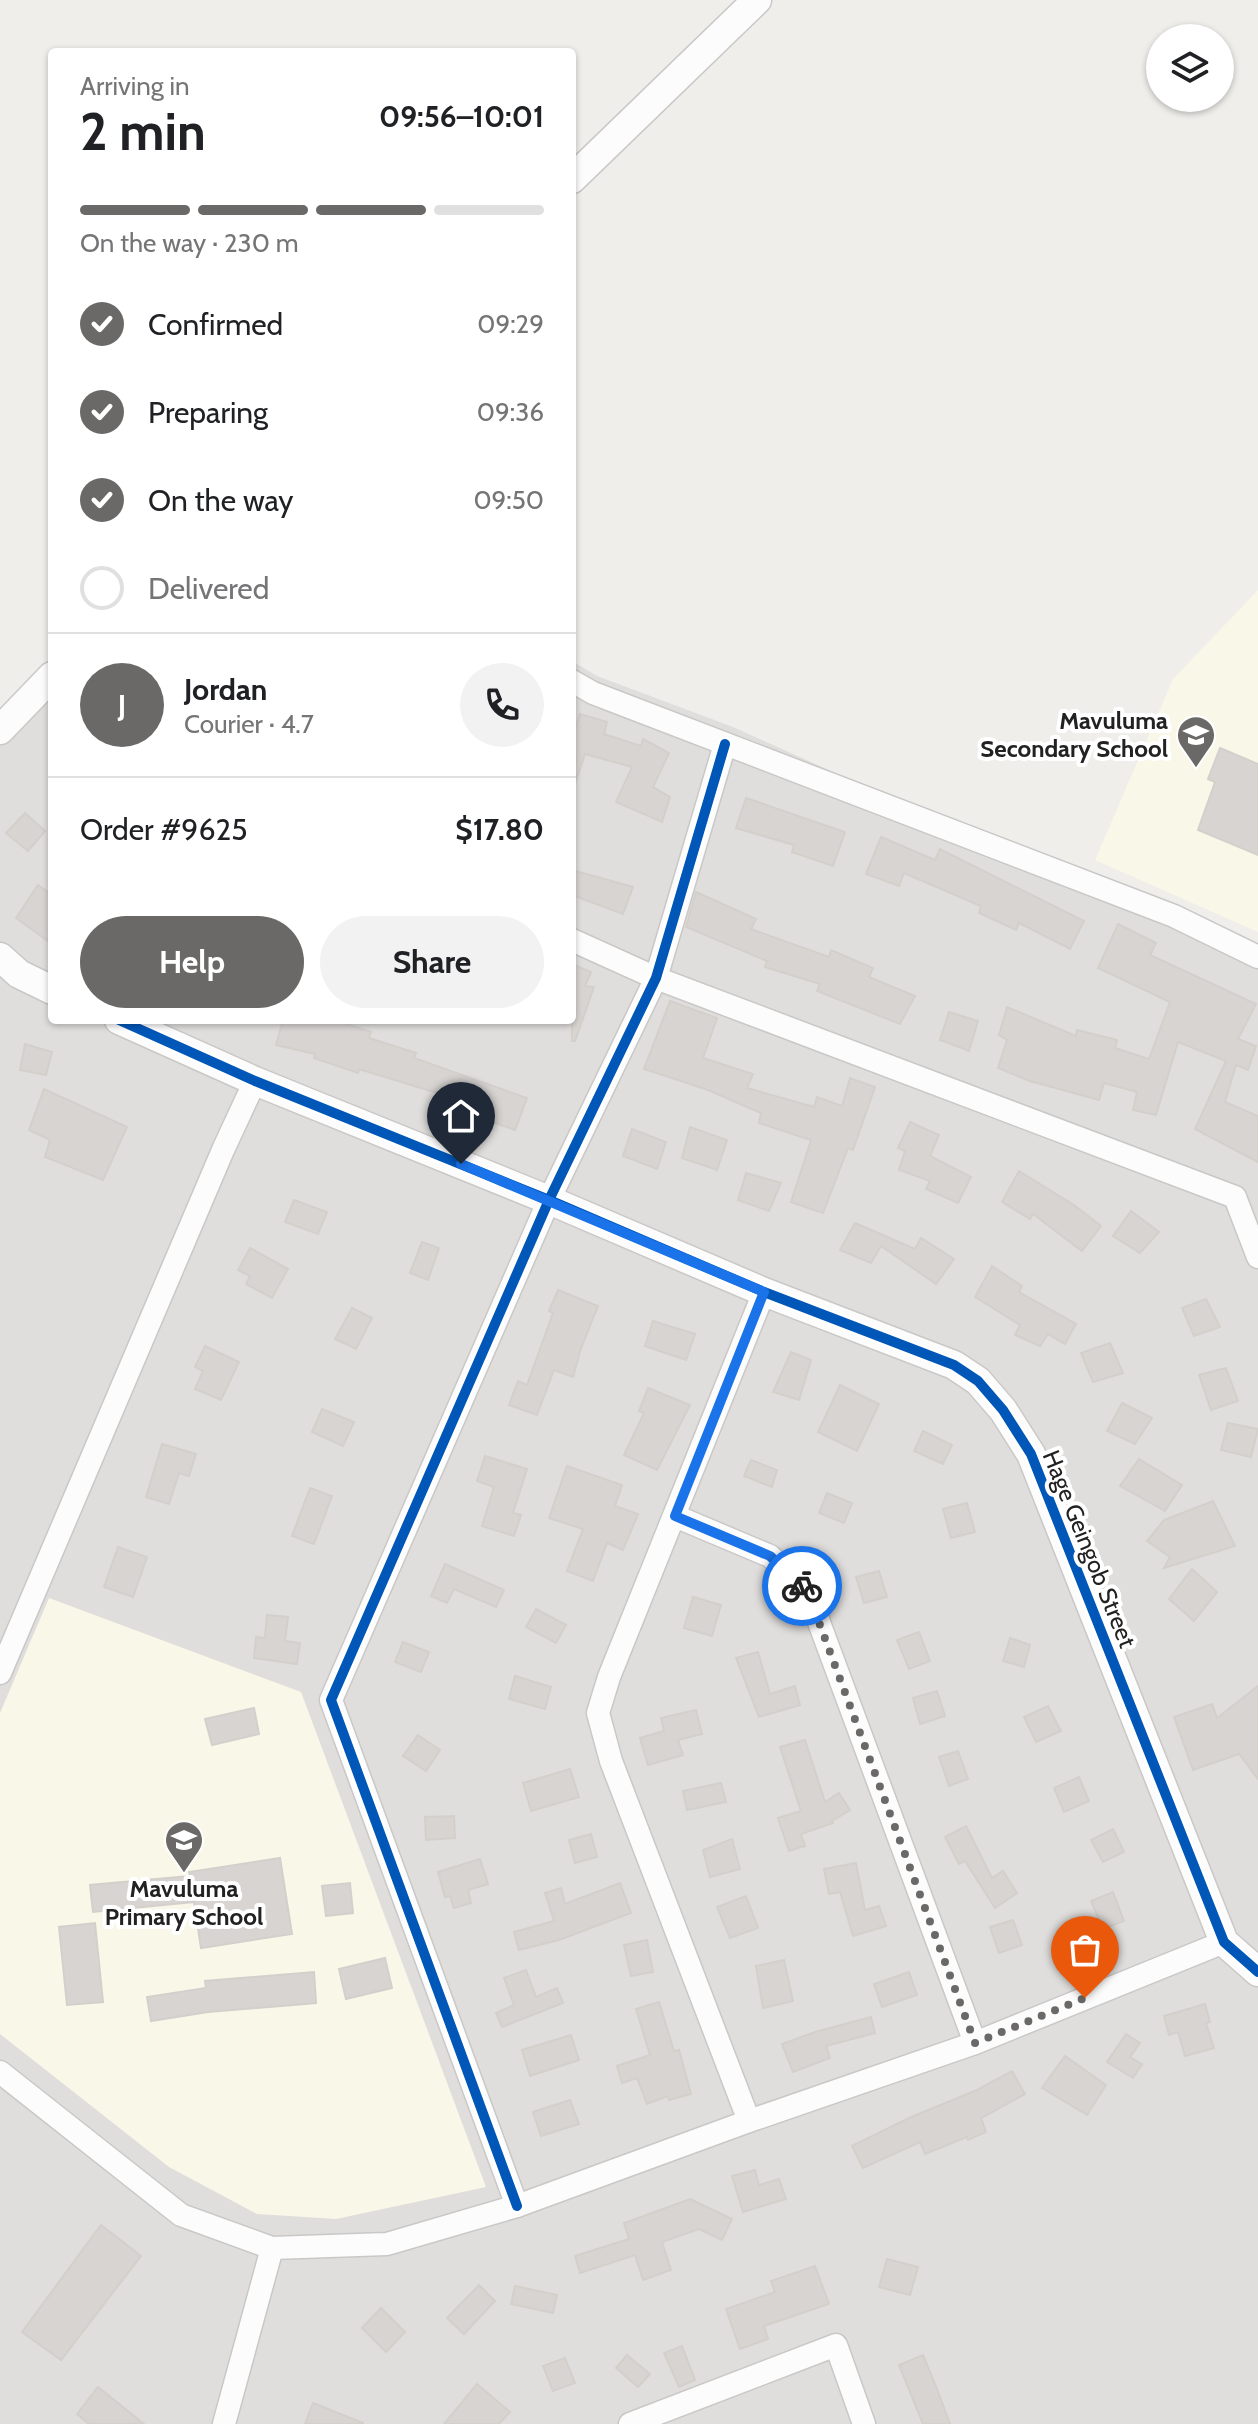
<!DOCTYPE html>
<html lang="en">
<head>
<meta charset="utf-8">
<style>
  body { margin:0; font-family:Cabin,sans-serif; background:#f2f2f2; color:#202124; height:100vh; display:flex; flex-direction:column; font-size:30px; white-space:nowrap }
  * { box-sizing:border-box; margin:0 }
  p { font-size:26px; color:#757577 }
  .icon { flex:none; width:44px; height:44px; fill:none; stroke:currentColor; stroke-width:2; stroke-linecap:round; stroke-linejoin:round }
  .map { position:relative; flex:1; overflow:hidden }
  .sheet { position:absolute; left:48px; top:48px; width:528px; height:976px; display:flex; flex-direction:column; background:#fff; border-radius:8px; box-shadow:0 2px 6px #0004 }
  .sheet>* { flex:none }
  .tools { position:absolute; left:1146px; top:24px; display:grid; gap:16px }
  .tools a { display:grid; place-items:center; width:88px; height:88px; border-radius:50%; background:#fff; box-shadow:0 2px 6px #0004; font-size:40px }
  .pin { position:absolute; display:grid; place-items:center; width:68px; height:68px; color:#fff; margin:-82px -34px; border-radius:50% 50% 50% 0; rotate:-45deg; box-shadow:0 0 8px #0007 }
  .pin .icon { rotate:45deg }
  .courier { position:absolute; display:grid; place-items:center; width:80px; height:80px; margin:-40px; border:6px solid #1a73e8; border-radius:50%; background:#fff; color:#222; box-shadow:0 2px 10px #0007 }
  .overview em { font-style:normal; font-weight:700 }
  .overview div { display:flex; flex-direction:column-reverse }
  .overview { display:flex; align-items:center; justify-content:space-between; height:136px; padding:0 32px }
  h1 { font-size:52px; font-weight:700; line-height:60px }
  .bar { display:grid; grid-template-columns:repeat(4,1fr); gap:12px 8px; align-content:center; height:96px; padding:0 32px }
  .bar i { height:10px; border-radius:6px; background:#e0e0e0 }
  .bar .current { background:#6a6968 }
  .bar p { grid-column:span 4 }
  .line { display:flex; align-items:center; gap:20px; padding:0 32px; border-top:2px solid #e0e0e0 }
  .line div { flex:1 }
  .round { display:grid; place-items:center; flex:none; width:84px; height:84px; border-radius:42px; background:#f2f2f2 }
  ol { padding:0 32px; list-style:none }
  li { display:flex; align-items:center; gap:24px; height:88px }
  li p { margin-inline-start:auto }
  li .icon { padding:8px; border-radius:50%; background:#6a6968; color:#fff; stroke-width:4 }
  li:last-child { color:#757577 }
  li i { width:44px; height:44px; border:4px solid #e0e0e0; border-radius:50% }
  .primary-button { display:flex; gap:16px; margin-top:auto; padding:16px 32px }
  .primary-button a { flex:1; height:92px; border-radius:48px; background:#6a6968; color:#fff; font-size:32px; font-weight:700; line-height:92px; text-align:center }
  .primary-button a+a { background:#f2f2f2; color:#202124 }
  .map>svg:first-child { display:block }
  .residential { fill:#dfdedc }
  .education { fill:#f8f7e8 }
  .building { fill:#d7d4d2; stroke:#d3d0cc; stroke-width:2 }
  .lines { fill:none; stroke-linecap:round; stroke-linejoin:round }
  .minor-casing { stroke:#c9c8c7; stroke-width:25 }
  .tertiary-casing { stroke:#c9c8c7; stroke-width:31 }
  .minor { stroke:#fdfcfc; stroke-width:22 }
  .tertiary { stroke:#fdfcfc; stroke-width:28 }
  .cycleway-casing { stroke:#fff; stroke-width:15 }
  .cycleway { stroke:#0057b8; stroke-width:10 }
  .done { stroke:#6a6968; stroke-width:8; stroke-dasharray:0 14.4 }
  .route { stroke:#1a73e8; stroke-width:10 }
  .labels { text-anchor:middle; stroke-width:8; stroke-linejoin:round; paint-order:stroke }
  .poi-label { font-size:24px; font-weight:bold; fill:#222; stroke:#fff; text-anchor:end }
  .street-label { font-size:24px; fill:#222; stroke:#fff }
</style>
</head>
<body>
<div class="map">
<svg width="1258" height="2424" viewBox="0 0 1258 2424">
  <rect width="100%" height="100%" fill="#f0eeeb"/>
  <path class="residential" d="M572 661 597 676 733 727 1258 963V2424H0V736L52 677V1020H572Z"/>
  <g class="education">
    <path d="M1258 590V932L1095 860 1173 679Z"/>
    <path d="M49 1598 301 1692 486 2187 336 2219 257 2214 169 2167 0 2034V1713Z"/>
  </g>
  <g class="building">
    <path d="M580 714 607 722 604 734 641 746 643 739 669 753 653 787 670 797 662 822 616 802 632 767 585 754 575 784H572V738Z"/>
    <path d="M1220 748 1258 764V855L1198 830 1215 782 1208 779Z"/>
    <path d="M746 798 845 832 833 866 792 852 794 845 736 828Z"/>
    <path d="M25 813 45 831 28 851 6 833Z"/>
    <path d="M881 837 935 860 940 849 1084 921 1070 949 1019 923 1016 930 979 913 981 906 904 873 899 886 866 874Z"/>
    <path d="M572 870 633 887 623 914 572 895Z"/>
    <path d="M38 885 52 895V944L16 918Z"/>
    <path d="M696 892 756 919 751 929 829 957 831 950 873 968 869 977 915 996 900 1024 817 991 820 984 765 967 767 961 686 927Z"/>
    <path d="M1118 924 1156 943 1150 955 1256 1004 1238 1039 1256 1046 1248 1070 1236 1065 1225 1102 1258 1116V1162L1195 1129 1226 1061 1178 1042 1156 1115 1133 1110 1137 1092 1104 1083 1099 1100 1030 1081 998 1068 1007 1040 999 1035 1007 1007 1076 1036 1077 1030 1117 1040 1115 1048 1149 1059 1170 1002 1098 968Z"/>
    <path d="M572 964 591 972 585 986 594 987 575 1041H572Z"/>
    <path d="M670 1001 717 1018 703 1058 753 1074 747 1088 814 1107 817 1097 842 1106 850 1078 875 1087 853 1150 848 1148 823 1213 791 1202 811 1140 759 1123 761 1113 708 1090 644 1069Z"/>
    <path d="M949 1012 978 1021 969 1051 940 1040Z"/>
    <path d="M283 1020H334L371 1032 369 1038 416 1053 414 1058 527 1098 515 1130 457 1110 460 1100 359 1069 358 1073 314 1058 315 1054 276 1045Z"/>
    <path d="M25 1044 52 1052 46 1075 20 1070Z"/>
    <path d="M44 1089 127 1127 103 1180 45 1157 50 1140 29 1130Z"/>
    <path d="M910 1122 939 1135 930 1156 971 1177 958 1203 926 1189 930 1181 899 1170 905 1151 898 1148Z"/>
    <path d="M690 1127 727 1140 717 1170 682 1158Z"/>
    <path d="M632 1129 666 1142 657 1169 623 1156Z"/>
    <path d="M1019 1171 1074 1205 1101 1226 1082 1251 1033 1214 1030 1219 1002 1202Z"/>
    <path d="M746 1173 781 1183 769 1211 738 1200Z"/>
    <path d="M294 1200 327 1212 318 1234 285 1222Z"/>
    <path d="M1131 1211 1159 1232 1140 1253 1113 1236Z"/>
    <path d="M855 1223 915 1249 921 1238 954 1259 936 1284 881 1246 871 1263 840 1250Z"/>
    <path d="M422 1242 439 1248 428 1280 410 1273Z"/>
    <path d="M250 1248 288 1269 272 1298 246 1284 250 1276 238 1270Z"/>
    <path d="M992 1266 1022 1286 1019 1292 1076 1324 1065 1344 1048 1334 1040 1346 1015 1335 1020 1325 975 1297Z"/>
    <path d="M558 1290 598 1306 581 1348 573 1377 554 1370 537 1415 509 1405 518 1381 527 1385 553 1313 549 1311Z"/>
    <path d="M1206 1299 1220 1327 1194 1336 1182 1308Z"/>
    <path d="M352 1308 372 1318 356 1349 335 1339Z"/>
    <path d="M653 1321 695 1334 686 1360 645 1346Z"/>
    <path d="M1110 1343 1123 1373 1093 1382 1081 1353Z"/>
    <path d="M205 1346 239 1362 221 1400 195 1389 203 1371 195 1367Z"/>
    <path d="M791 1352 811 1360 799 1400 773 1392Z"/>
    <path d="M1226 1368 1238 1401 1211 1410 1199 1375Z"/>
    <path d="M840 1385 879 1404 857 1451 818 1432Z"/>
    <path d="M648 1388 690 1405 657 1470 624 1455 644 1413 639 1411Z"/>
    <path d="M1122 1403 1152 1418 1135 1444 1107 1431Z"/>
    <path d="M322 1409 354 1422 343 1446 312 1432Z"/>
    <path d="M1228 1423 1258 1429 1251 1457 1221 1450Z"/>
    <path d="M923 1431 952 1445 943 1464 914 1451Z"/>
    <path d="M162 1444 196 1454 189 1476 179 1473 169 1504 146 1497Z"/>
    <path d="M485 1456 527 1469 513 1513 521 1515 514 1536 482 1526 494 1487 477 1481Z"/>
    <path d="M1139 1459 1182 1485 1165 1511 1120 1486Z"/>
    <path d="M751 1460 777 1470 772 1487 744 1476Z"/>
    <path d="M567 1466 622 1485 615 1506 638 1514 623 1550 607 1543 593 1581 567 1571 583 1529 549 1518Z"/>
    <path d="M310 1488 332 1496 314 1544 292 1536Z"/>
    <path d="M827 1493 852 1503 844 1523 819 1513Z"/>
    <path d="M1213 1501 1235 1546 1164 1568 1170 1557 1147 1541 1164 1520Z"/>
    <path d="M967 1503 975 1532 951 1538 943 1509Z"/>
    <path d="M118 1547 147 1557 133 1597 104 1587Z"/>
    <path d="M445 1564 504 1590 496 1607 454 1589 447 1603 431 1596Z"/>
    <path d="M1192 1569 1217 1592 1194 1621 1169 1599Z"/>
    <path d="M879 1571 887 1597 864 1603 856 1577Z"/>
    <path d="M693 1597 721 1605 712 1636 684 1628Z"/>
    <path d="M536 1609 566 1625 556 1643 526 1627Z"/>
    <path d="M267 1615 288 1617 285 1641 300 1643 297 1664 254 1658 256 1637 265 1638Z"/>
    <path d="M919 1632 930 1661 909 1669 897 1640Z"/>
    <path d="M1010 1638 1030 1645 1024 1667 1003 1661Z"/>
    <path d="M403 1642 429 1652 421 1672 395 1662Z"/>
    <path d="M758 1652 770 1694 795 1686 800 1705 759 1717 736 1658Z"/>
    <path d="M515 1676 551 1687 545 1709 509 1699Z"/>
    <path d="M1258 1686V1779L1239 1754 1193 1770 1174 1717 1212 1704 1217 1718Z"/>
    <path d="M937 1691 945 1716 920 1724 913 1698Z"/>
    <path d="M1048 1706 1061 1731 1036 1742 1024 1717Z"/>
    <path d="M254 1708 259 1734 212 1745 205 1719Z"/>
    <path d="M696 1710 702 1734 678 1740 683 1755 648 1765 640 1738 664 1731 661 1718Z"/>
    <path d="M418 1735 440 1750 426 1771 403 1756Z"/>
    <path d="M805 1740 825 1802 839 1793 850 1810 832 1821 833 1823 801 1834 805 1846 789 1851 778 1818 801 1811 780 1747Z"/>
    <path d="M958 1751 968 1779 949 1786 939 1757Z"/>
    <path d="M570 1769 579 1797 531 1811 523 1783Z"/>
    <path d="M1079 1777 1089 1801 1064 1812 1054 1788Z"/>
    <path d="M721 1783 726 1802 687 1810 683 1791Z"/>
    <path d="M454 1816 455 1838 426 1840 425 1817Z"/>
    <path d="M966 1826 992 1878 1003 1871 1017 1893 995 1908 965 1861 959 1864 945 1837Z"/>
    <path d="M1113 1829 1124 1852 1103 1862 1091 1840Z"/>
    <path d="M591 1834 597 1857 575 1863 569 1840Z"/>
    <path d="M732 1839 740 1869 710 1877 703 1850Z"/>
    <path d="M280 1858 292 1934 201 1948 194 1902 93 1912 90 1885 190 1876 189 1872Z"/>
    <path d="M480 1859 488 1884 468 1890 471 1903 454 1908 450 1896 445 1897 438 1872Z"/>
    <path d="M856 1863 865 1910 879 1906 886 1926 853 1936 840 1892 829 1894 824 1869Z"/>
    <path d="M350 1883 353 1913 326 1916 322 1886Z"/>
    <path d="M620 1883 631 1913 559 1940 519 1950 514 1932 554 1921 545 1893 561 1888 565 1904Z"/>
    <path d="M1113 1892 1124 1921 1103 1929 1091 1901Z"/>
    <path d="M746 1896 758 1928 730 1938 717 1907Z"/>
    <path d="M1013 1920 1022 1945 999 1953 990 1927Z"/>
    <path d="M95 1923 103 2002 67 2005 59 1927Z"/>
    <path d="M647 1940 653 1972 631 1976 624 1945Z"/>
    <path d="M385 1958 392 1988 346 1999 339 1969Z"/>
    <path d="M784 1960 793 2001 763 2008 756 1966Z"/>
    <path d="M526 1970 536 1997 557 1988 563 2003 502 2027 496 2013 514 2005 504 1978Z"/>
    <path d="M314 1972 316 2003 208 2012 151 2021 147 1997 206 1988 205 1981Z"/>
    <path d="M909 1972 917 1995 882 2007 874 1984Z"/>
    <path d="M659 2002 674 2051 679 2050 691 2094 669 2100 668 2096 647 2104 637 2078 622 2083 617 2066 650 2055 636 2009Z"/>
    <path d="M1205 2004 1210 2022 1206 2023 1214 2048 1185 2056 1178 2032 1169 2035 1164 2016Z"/>
    <path d="M871 2017 875 2033 826 2046 830 2058 793 2072 782 2044 815 2032Z"/>
    <path d="M1126 2034 1140 2043 1130 2057 1142 2064 1133 2078 1107 2062Z"/>
    <path d="M571 2035 579 2060 530 2076 522 2050Z"/>
    <path d="M1065 2056 1106 2085 1087 2115 1042 2088Z"/>
    <path d="M1012 2071 1025 2094 981 2118 986 2132 968 2140 967 2137 925 2154 920 2142 863 2168 852 2146 909 2118 977 2090Z"/>
    <path d="M570 2100 579 2124 541 2136 533 2112Z"/>
    <path d="M755 2170 759 2185 779 2179 786 2199 743 2212 732 2176Z"/>
    <path d="M690 2199 732 2219 722 2240 699 2229 662 2242 671 2270 643 2280 635 2255 580 2273 575 2256 629 2239 624 2223Z"/>
    <path d="M101 2225 141 2256 61 2360 22 2332Z"/>
    <path d="M887 2259 918 2267 910 2295 879 2287Z"/>
    <path d="M815 2266 829 2304 764 2326 768 2339 740 2349 726 2309 775 2292 771 2281Z"/>
    <path d="M479 2285 495 2301 464 2334 447 2318Z"/>
    <path d="M515 2286 557 2295 553 2313 511 2304Z"/>
    <path d="M381 2308 405 2332 386 2352 362 2328Z"/>
    <path d="M682 2346 695 2380 679 2387 664 2353Z"/>
    <path d="M627 2355 650 2374 638 2387 616 2368Z"/>
    <path d="M923 2355 937 2389 950 2424H923L899 2365Z"/>
    <path d="M565 2358 575 2383 553 2391 543 2366Z"/>
    <path d="M477 2384 510 2412 499 2424H444Z"/>
    <path d="M98 2387 144 2424H89L77 2414Z"/>
    <path d="M313 2403 363 2423V2424H305Z"/>
  </g>
  <g class="lines">
    <defs>
      <g id="minor">
        <path d="M572 681 593 693 1174 916 1258 957"/>
        <path d="M572 940 656 978 1235 1197 1258 1257"/>
        <path d="M675 1516 770 1556 807 1590 975 2043"/>
        <path d="M0 1673 223 1150 255 1081"/>
        <path d="M0 2072 181 2215 272 2248"/>
        <path d="M749 2121 611 1761 598 1713 609 1677 764 1292"/>
        <path d="M517 2206 331 1700 549 1200 656 978 725 744"/>
        <path d="M224 2424 272 2248 387 2244 517 2206 749 2121 975 2043 1224 1942"/>
        <path d="M630 2424 836 2345 864 2424"/>
      </g>
      <g id="tertiary">
        <path d="M572 179 757 0"/>
        <path d="M0 730 52 676"/>
        <path d="M0 957 19 974 52 990"/>
        <path d="M119 1020 255 1081 549 1200 764 1292 954 1365 978 1381 1003 1410 1031 1454 1224 1942 1258 1972"/>
      </g>
    </defs>
    <use href="#minor" class="minor-casing"/>
    <use href="#tertiary" class="tertiary-casing"/>
    <use href="#minor" class="minor"/>
    <use href="#tertiary" class="tertiary"/>
    <defs>
      <g id="cycleway">
        <path d="M119 1020 255 1081 549 1200 764 1292 954 1365 978 1381 1003 1410 1031 1454 1224 1942 1258 1972"/>
        <path d="M517 2206 331 1700 549 1200 656 978 725 744"/>
      </g>
    </defs>
    <use href="#cycleway" class="cycleway-casing"/>
    <use href="#cycleway" class="cycleway"/>
  </g>
  <g class="lines">
    <path class="done" d="M802 1586 807 1590 975 2043 1085 1998"/>
    <path class="route" d="M461 1164 764 1292 675 1516 770 1556 802 1586"/>
  </g>
  <defs>
    <symbol id="school-pin" viewBox="-11 -11 22 30"><path d="M0 17L-7.5 6A9.5 9.5 0 1 1 7.5 6Z" fill="#6a6968" stroke="#fff"/><path d="M0-5L7-2L0 1L-7-2ZM-4 1L0 2.5L4 1V4Q0 6-4 4Z" fill="#fff"/></symbol>
  </defs>
  <g fill-rule="evenodd">
    <use href="#school-pin" x="1174" y="713" width="44" height="60"/>
    <use href="#school-pin" x="162" y="1818" width="44" height="60"/>
  </g>
  <g class="labels">
    <g class="poi-label">
      <text x="1168" y="729">Mavuluma<tspan x="1168" dy="28">Secondary School</tspan></text>
      <text x="184" y="1897" text-anchor="middle">Mavuluma<tspan x="184" dy="28">Primary School</tspan></text>
    </g>
    <g class="street-label">
      <text transform="translate(1089 1549) rotate(68)" y="8">Hage Geingob Street</text>
    </g>
  </g>
</svg>
<div class="tools">
<a><svg class="icon" aria-label="layers" viewBox="0 0 24 24"><path d="M12 4l9 5-9 5-9-5zM3 14l9 5 9-5"/></svg></a>
</div>
<div class="pin" style="left:1085px;top:1998px;background:#ea580c"><svg class="icon" aria-label="bag" viewBox="0 0 24 24"><path d="M5 8h14l-1 12H6zM9 8a3 3 0 0 1 6 0"/></svg></div>
<div class="pin" style="left:461px;top:1164px;background:#1f2937"><svg class="icon" aria-label="home" viewBox="0 0 24 24"><path d="M3 11l9-7 9 7M6 9v11h12V9"/></svg></div>
<div class="courier" style="left:802px;top:1586px"><svg class="icon" aria-label="bike" viewBox="0 0 24 24"><circle cx="6" cy="16" r="4"/><circle cx="18" cy="16" r="4"/><path d="M6 16l4-8h5l3 8M10 8l3 8H6M13 5h3"/></svg></div>
<section class="sheet">
<div class="overview"><div><h1>2 min</h1><p>Arriving in</p></div><em>09:56–10:01</em></div>
<div class="bar"><i class="current"></i><i class="current"></i><i class="current"></i><i></i><p>On the way · 230 m</p></div>
<ol>
<li><svg class="icon" aria-label="check" viewBox="0 0 24 24"><path d="M5 12l5 5 9-10"/></svg>Confirmed<p>09:29</p></li>
<li><svg class="icon" aria-label="check" viewBox="0 0 24 24"><path d="M5 12l5 5 9-10"/></svg>Preparing<p>09:36</p></li>
<li><svg class="icon" aria-label="check" viewBox="0 0 24 24"><path d="M5 12l5 5 9-10"/></svg>On the way<p>09:50</p></li>
<li><i></i>Delivered</li>
</ol>
<div class="line" style="height:144px"><b class="round" style="background:#6a6968;color:#fff">J</b><div><b>Jordan</b><p>Courier · 4.7</p></div><a class="round"><svg class="icon" aria-label="phone" viewBox="0 0 24 24"><path d="M5 4h4l2 5-3 2q2 4 5 5l2-3 5 2v4C11 20 4 13 5 4z"/></svg></a></div>
<div class="line" style="height:104px"><div>Order #9625</div><b>$17.80</b></div>
<div class="primary-button"><a>Help</a><a>Share</a></div>
</section>
</div>
</body>
</html>
